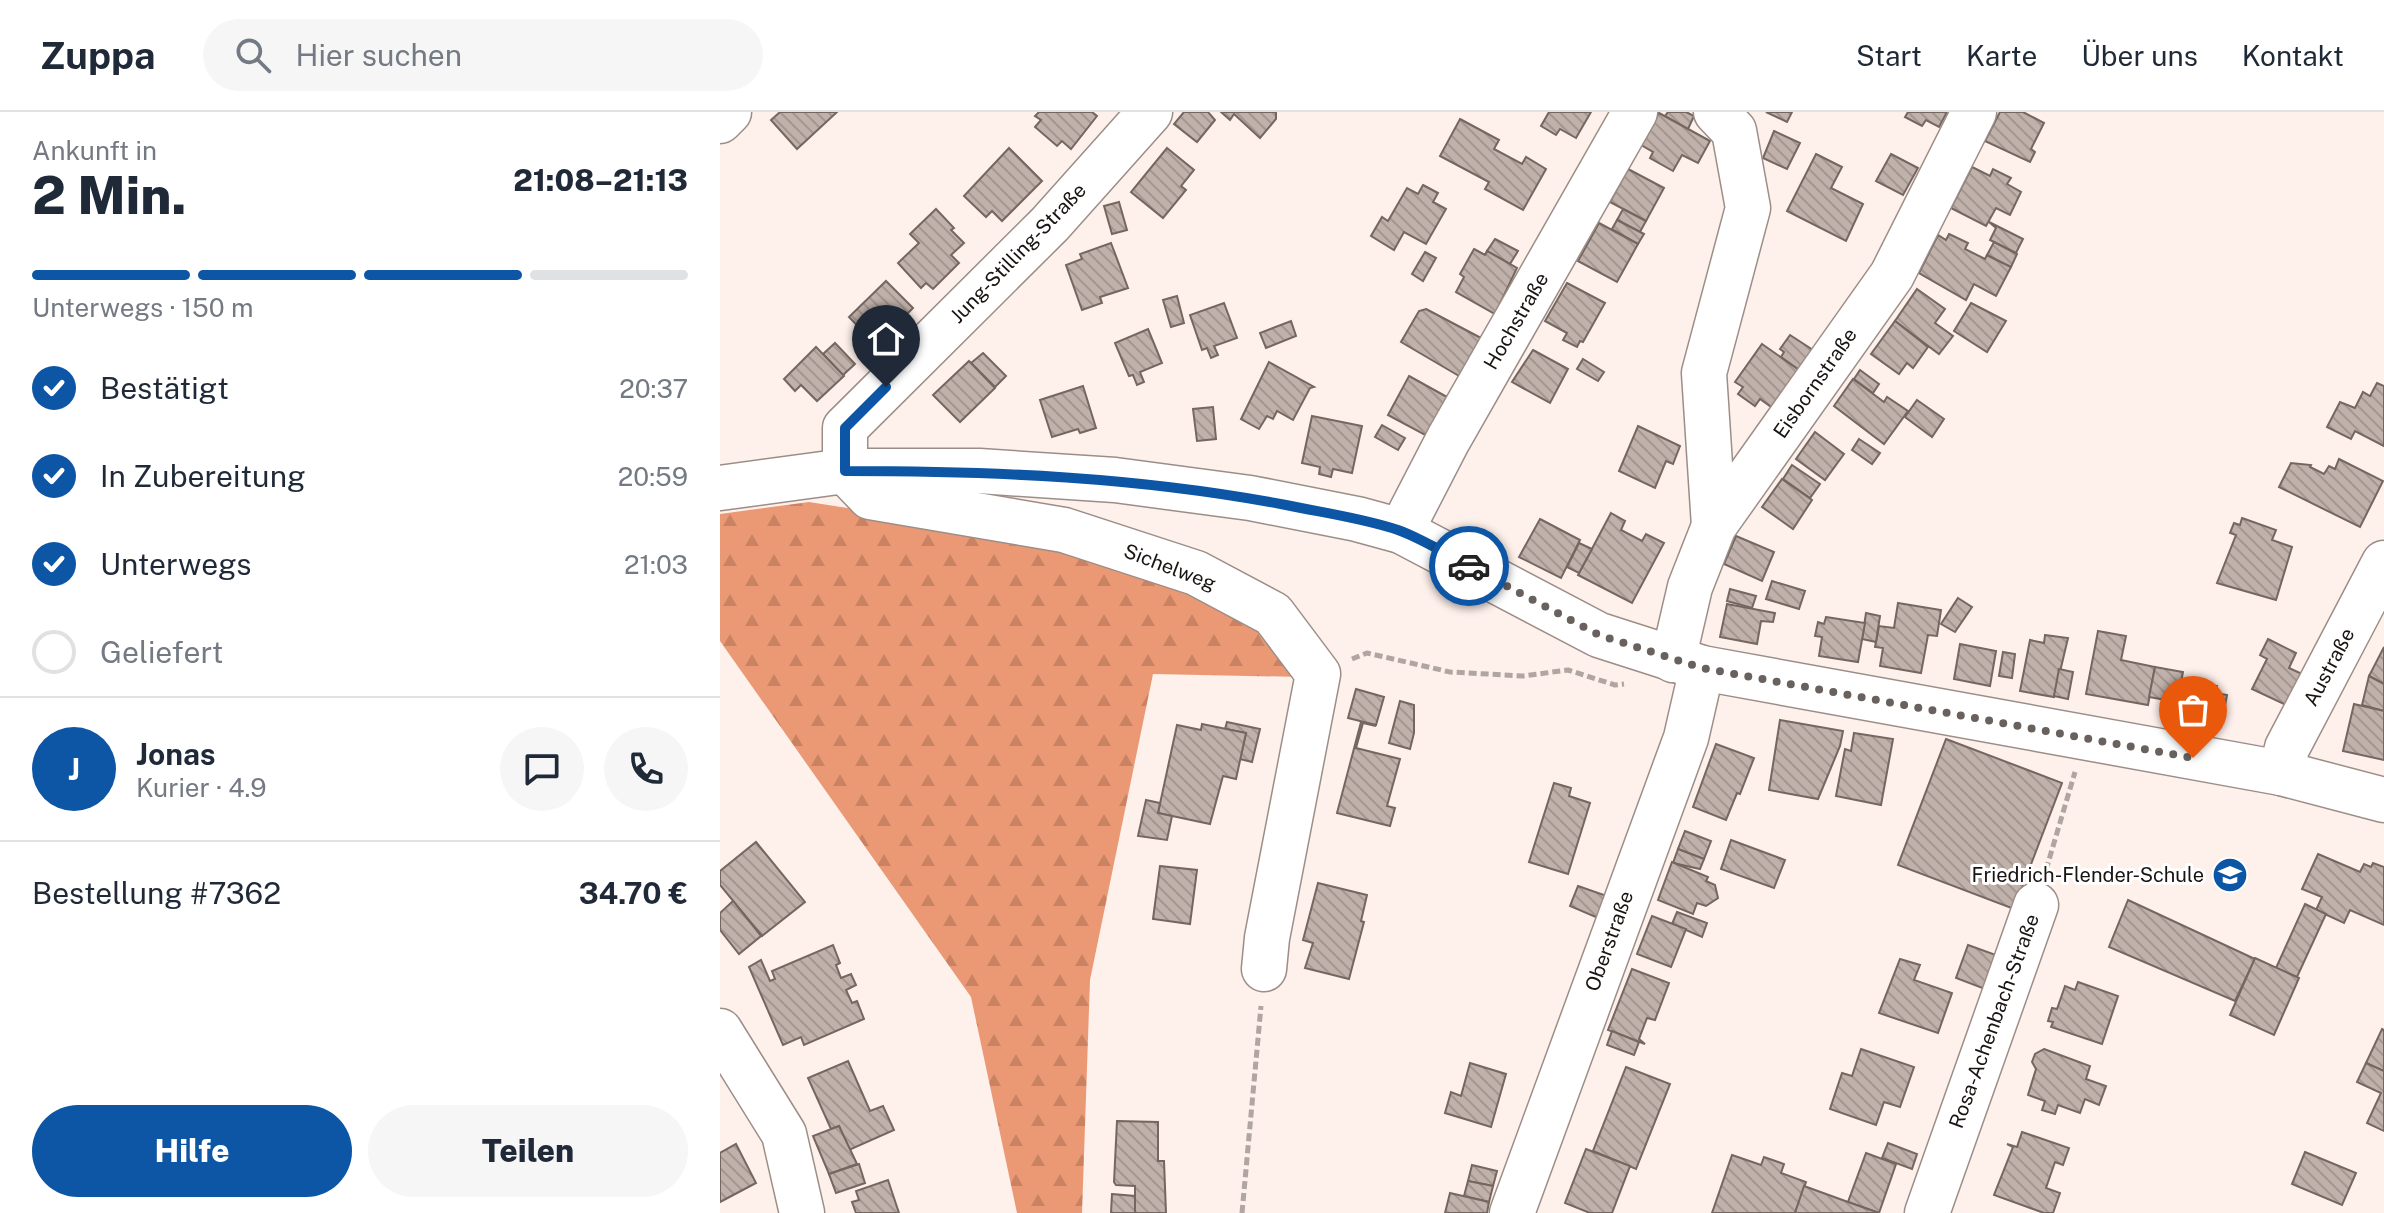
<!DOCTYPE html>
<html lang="de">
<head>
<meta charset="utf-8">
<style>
  body { margin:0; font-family:"Public Sans",sans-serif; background:#f6f6f7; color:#1f2937; height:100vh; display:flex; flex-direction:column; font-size:30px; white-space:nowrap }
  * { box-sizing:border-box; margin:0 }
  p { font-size:26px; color:#747a83 }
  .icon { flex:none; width:44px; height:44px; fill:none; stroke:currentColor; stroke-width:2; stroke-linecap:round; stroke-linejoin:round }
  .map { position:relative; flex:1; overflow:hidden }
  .sheet { display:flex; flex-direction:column; background:#fff; width:720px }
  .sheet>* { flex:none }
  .pin { position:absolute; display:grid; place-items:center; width:68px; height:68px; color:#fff; margin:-82px -34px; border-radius:50% 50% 50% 0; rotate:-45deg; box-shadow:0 0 8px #0007 }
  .pin .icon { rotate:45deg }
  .courier { position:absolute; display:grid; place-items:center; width:80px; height:80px; margin:-40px; border:6px solid #0c56a5; border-radius:50%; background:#fff; color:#222; box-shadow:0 2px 10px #0007 }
  .overview em { font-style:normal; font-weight:800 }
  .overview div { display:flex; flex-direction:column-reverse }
  .overview { display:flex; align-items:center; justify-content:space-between; height:136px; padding:0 32px }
  h1 { font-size:52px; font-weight:800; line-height:60px }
  .bar { display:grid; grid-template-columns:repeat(4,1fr); gap:12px 8px; align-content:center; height:96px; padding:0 32px }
  .bar i { height:10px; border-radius:6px; background:#e0e1e3 }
  .bar .on { background:#0c56a5 }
  .bar p { grid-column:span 4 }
  .line { display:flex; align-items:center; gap:20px; padding:0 32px; border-top:2px solid #e0e1e3 }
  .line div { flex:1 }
  .round { display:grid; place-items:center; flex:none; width:84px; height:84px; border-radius:42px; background:#f6f6f7 }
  ol { padding:0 32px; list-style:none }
  li { display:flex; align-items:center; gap:24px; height:88px }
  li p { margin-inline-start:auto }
  li .icon { padding:8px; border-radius:50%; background:#0c56a5; color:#fff; stroke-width:4 }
  li:last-child { color:#747a83 }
  li i { width:44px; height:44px; border:4px solid #e0e1e3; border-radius:50% }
  .action { display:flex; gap:16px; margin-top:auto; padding:16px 32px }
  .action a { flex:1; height:92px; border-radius:48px; background:#0c56a5; color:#fff; font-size:32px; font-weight:800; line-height:92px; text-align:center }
  .action a+a { background:#f6f6f7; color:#1f2937 }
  header { display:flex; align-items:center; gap:48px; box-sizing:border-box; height:112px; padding:0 40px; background:#fff; border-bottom:2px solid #e0e1e3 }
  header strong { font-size:38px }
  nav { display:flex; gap:44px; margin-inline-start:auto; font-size:28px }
  .search { width:560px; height:72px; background:#f6f6f7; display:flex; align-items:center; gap:20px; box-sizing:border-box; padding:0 28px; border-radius:44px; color:#747a83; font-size:30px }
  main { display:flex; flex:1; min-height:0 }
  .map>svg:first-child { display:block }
  .forest { fill:url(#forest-firs) }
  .building { fill:url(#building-back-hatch); stroke:#746660; stroke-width:2 }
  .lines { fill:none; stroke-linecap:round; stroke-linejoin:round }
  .minor-casing { stroke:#9c8e87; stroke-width:47 }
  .path { stroke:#afa5a1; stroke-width:5; stroke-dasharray:8 4; stroke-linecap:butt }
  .minor { stroke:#fff; stroke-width:44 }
  .done { stroke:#69615e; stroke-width:8; stroke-dasharray:0 14.4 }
  .route { stroke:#0c56a5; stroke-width:10 }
  .labels { text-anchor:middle; stroke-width:6; stroke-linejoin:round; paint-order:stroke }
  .street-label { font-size:20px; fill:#191412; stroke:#fff }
  .poi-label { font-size:20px; fill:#191412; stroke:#fff; text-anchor:end }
</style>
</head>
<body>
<header>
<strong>Zuppa</strong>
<div class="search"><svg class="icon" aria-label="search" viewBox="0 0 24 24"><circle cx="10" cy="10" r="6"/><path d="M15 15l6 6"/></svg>Hier suchen</div>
<nav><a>Start</a><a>Karte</a><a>Über uns</a><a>Kontakt</a></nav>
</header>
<main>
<section class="sheet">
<div class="overview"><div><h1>2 Min.</h1><p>Ankunft in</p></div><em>21:08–21:13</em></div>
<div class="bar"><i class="on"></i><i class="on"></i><i class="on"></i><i></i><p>Unterwegs · 150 m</p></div>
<ol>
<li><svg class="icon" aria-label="check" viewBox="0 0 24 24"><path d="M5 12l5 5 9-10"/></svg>Bestätigt<p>20:37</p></li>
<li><svg class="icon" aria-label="check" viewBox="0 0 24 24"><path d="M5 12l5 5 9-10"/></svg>In Zubereitung<p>20:59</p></li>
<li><svg class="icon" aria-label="check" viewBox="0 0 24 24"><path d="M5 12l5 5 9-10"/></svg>Unterwegs<p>21:03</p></li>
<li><i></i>Geliefert</li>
</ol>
<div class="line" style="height:144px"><b class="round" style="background:#0c56a5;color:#fff">J</b><div><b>Jonas</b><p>Kurier · 4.9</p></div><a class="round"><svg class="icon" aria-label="chat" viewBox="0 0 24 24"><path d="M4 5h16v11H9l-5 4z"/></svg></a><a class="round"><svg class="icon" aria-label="phone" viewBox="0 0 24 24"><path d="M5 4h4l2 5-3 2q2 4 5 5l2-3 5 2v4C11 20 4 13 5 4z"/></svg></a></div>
<div class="line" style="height:104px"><div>Bestellung #7362</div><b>34.70 €</b></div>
<div class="action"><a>Hilfe</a><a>Teilen</a></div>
</section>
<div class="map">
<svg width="1664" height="1101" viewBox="0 0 1664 1101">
  <defs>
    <pattern id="forest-firs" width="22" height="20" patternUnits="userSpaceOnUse" patternTransform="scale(2)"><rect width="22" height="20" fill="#eb9974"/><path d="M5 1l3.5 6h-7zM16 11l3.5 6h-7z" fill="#c98363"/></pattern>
    <pattern id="building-back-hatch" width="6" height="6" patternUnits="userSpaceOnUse" patternTransform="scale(2)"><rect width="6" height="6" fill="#c0b1aa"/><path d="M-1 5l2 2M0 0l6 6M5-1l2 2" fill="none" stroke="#a49791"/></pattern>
  </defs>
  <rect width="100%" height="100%" fill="#fef0eb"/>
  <path class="forest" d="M89 390 210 409 469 469 543 515 582 565 433 562 370 868 362 1101H297L251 885 0 529V402Z"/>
  <g class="building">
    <path d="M60 0H117L77 37 51 8Z"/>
    <path d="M319 0H372L377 4 351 37 342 29 337 34 315 15 321 8 315 4Z"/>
    <path d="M464 0H488L495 8 477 30 454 12Z"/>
    <path d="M501 0H556V7L540 26 514 2 510 8Z"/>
    <path d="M829 0H871L856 26 840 17 836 23 821 14Z"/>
    <path d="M948 0H966L974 4 968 17 945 4Z"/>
    <path d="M1046 0H1072L1067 10Z"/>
    <path d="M1188 0H1227L1219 15 1206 8 1202 14 1185 5Z"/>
    <path d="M1280 0H1303L1324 11 1311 37 1315 40 1310 50 1265 29Z"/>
    <path d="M939 1 990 29 978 51 962 43 953 59 930 46 933 40 921 33Z"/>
    <path d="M740 7 779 28 774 37 802 52 806 45 826 57 803 98 765 77 769 70 720 44Z"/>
    <path d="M1054 19 1080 31 1067 57 1043 46Z"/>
    <path d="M289 36 322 69 282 109 272 99 266 105 244 84Z"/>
    <path d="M447 36 474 58 461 74 466 78 443 106 411 80Z"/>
    <path d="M1096 42 1122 55 1111 76 1143 92 1126 129 1067 99Z"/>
    <path d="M1171 42 1198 56 1183 83 1156 69Z"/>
    <path d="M1252 55 1270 64 1273 57 1291 66 1287 72 1301 80 1290 103 1276 96 1266 114 1231 96Z"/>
    <path d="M908 57 944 76 926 109 890 90Z"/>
    <path d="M703 73 718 81 713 90 726 97 706 132 684 120 674 138 651 124 662 105 668 109 687 76 698 82Z"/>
    <path d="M399 90 407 118 392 122 384 94Z"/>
    <path d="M216 97 234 116 231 118 244 131 231 143 239 151 213 177 206 171 201 176 178 151 199 131 190 122Z"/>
    <path d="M903 97 926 109 920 120 897 108Z"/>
    <path d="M897 108 924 122 918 132 892 117Z"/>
    <path d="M1269 110 1303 127 1296 141 1270 128 1276 116Z"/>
    <path d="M879 111 918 132 897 170 858 149Z"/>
    <path d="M1229 122 1248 131 1245 137 1265 147 1267 143 1291 155 1276 184 1254 172 1246 188 1199 161 1218 123 1226 128Z"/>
    <path d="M775 127 798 139 790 152 767 139Z"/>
    <path d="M1274 130 1297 142 1291 155 1267 143Z"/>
    <path d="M391 131 408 176 380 185 382 191 362 198 346 153 362 147 360 142Z"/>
    <path d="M754 137 765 143 767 139 797 156 775 202 736 180 744 165 740 162Z"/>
    <path d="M705 140 716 146 703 169 692 162Z"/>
    <path d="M166 169 193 196 156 233 129 205Z"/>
    <path d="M847 171 885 191 863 230 860 229 857 235 843 228 847 221 825 209Z"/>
    <path d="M1197 177 1225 197 1215 211 1233 224 1219 242 1175 209Z"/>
    <path d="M457 184 464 211 451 215 443 188Z"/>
    <path d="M504 191 517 226 494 234 498 243 491 246 487 236 482 238 470 203Z"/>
    <path d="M1251 191 1286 209 1267 240 1234 219Z"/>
    <path d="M706 197 761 226 739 264 681 230 699 199Z"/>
    <path d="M571 209 576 224 546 236 540 221Z"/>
    <path d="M1175 209 1208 235 1193 256 1187 251 1179 262 1151 242Z"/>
    <path d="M428 217 442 251 420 260 424 270 417 273 413 263 409 264 395 231Z"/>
    <path d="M1070 223 1093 238 1079 258 1061 245 1064 240 1060 237Z"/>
    <path d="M115 231 135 252 123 263 103 242Z"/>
    <path d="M1042 232 1079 258 1054 297 1040 287 1035 294 1018 282 1023 275 1015 270Z"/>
    <path d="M96 235 124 264 97 289 81 273 75 279 64 267Z"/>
    <path d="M813 238 848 257 830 291 792 270Z"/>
    <path d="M263 241 286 264 275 275 251 251Z"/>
    <path d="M863 247 884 260 878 269 857 257Z"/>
    <path d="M249 249 275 276 240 310 213 283Z"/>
    <path d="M549 250 594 275 590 276 573 308 557 299 553 307 547 304 539 317 521 307Z"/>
    <path d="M1140 258 1159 272 1153 281 1134 267Z"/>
    <path d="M689 264 727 285 707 324 668 303Z"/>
    <path d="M1133 267 1164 290 1167 285 1188 299 1164 332 1114 294Z"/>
    <path d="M1657 271 1664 274V334L1635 319 1631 327 1607 315 1620 290 1635 296 1643 280 1650 284Z"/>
    <path d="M363 274 376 316 360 321 358 317 332 325 320 288Z"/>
    <path d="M1197 288 1224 307 1212 325 1185 305Z"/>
    <path d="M493 295 496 327 477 329 473 297Z"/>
    <path d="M592 304 642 314 632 361 613 357 611 365 599 362 600 355 582 351Z"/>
    <path d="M662 313 685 326 678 338 655 325Z"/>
    <path d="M918 314 960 334 953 352 946 349 935 376 899 359Z"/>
    <path d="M1095 320 1124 342 1105 368 1076 347Z"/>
    <path d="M1139 327 1160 341 1152 352 1132 338Z"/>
    <path d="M1619 347 1663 369 1640 415 1559 375 1571 351 1591 353 1590 355 1604 362 1609 354 1615 357Z"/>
    <path d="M1072 353 1100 372 1090 386 1063 367Z"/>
    <path d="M1062 367 1092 388 1073 417 1042 395Z"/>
    <path d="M891 401 905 409 901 418 922 429 926 422 944 431 912 491 858 463Z"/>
    <path d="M1522 406 1556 418 1552 428 1572 435 1556 488 1497 471 1516 423 1510 421 1514 411 1520 413Z"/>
    <path d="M820 407 860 428 841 466 799 445Z"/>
    <path d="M1016 424 1054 440 1042 469 1004 452Z"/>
    <path d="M859 431 872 437 859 461 847 455Z"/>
    <path d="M1052 469 1085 479 1079 497 1046 487Z"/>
    <path d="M1010 477 1036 484 1032 496 1007 489Z"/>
    <path d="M1238 486 1252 495 1235 520 1221 512Z"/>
    <path d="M1178 491 1221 498 1217 524 1208 523 1201 561 1160 554 1163 536 1155 535 1159 514 1174 516Z"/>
    <path d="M1007 492 1055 501 1053 510 1041 509 1037 532 1000 525Z"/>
    <path d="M1146 501 1160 504 1156 530 1142 527Z"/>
    <path d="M1106 505 1145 511 1138 550 1099 544 1102 525 1095 524 1098 510 1104 512Z"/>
    <path d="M1378 519 1406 524 1401 548 1435 555 1428 593 1366 582Z"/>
    <path d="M1325 523 1348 526 1334 585 1300 579 1310 528 1324 531Z"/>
    <path d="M1548 527 1576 541 1569 556 1582 562 1566 593 1532 577 1547 547 1540 543Z"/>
    <path d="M1240 532 1276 539 1270 574 1234 567Z"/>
    <path d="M1664 535V572L1649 564Z"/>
    <path d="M1283 540 1295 542 1292 566 1279 564Z"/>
    <path d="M1435 555 1463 560 1457 590 1429 585Z"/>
    <path d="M1339 557 1353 560 1348 587 1334 584Z"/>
    <path d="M1649 564 1664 572V599L1642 593Z"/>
    <path d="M1479 571 1497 574 1496 581 1507 583 1501 615 1457 607 1463 575 1478 578Z"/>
    <path d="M636 577 664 585 656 613 628 606Z"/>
    <path d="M680 589 694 593V621L690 637 669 631Z"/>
    <path d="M1634 592 1664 599V648L1623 639Z"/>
    <path d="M1060 608 1123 619 1120 634 1098 687 1049 678Z"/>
    <path d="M507 610 540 617 532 650 520 647 526 621 505 617Z"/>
    <path d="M641 610 656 614 643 611 636 636 680 647 667 694 675 696 670 714 617 701Z"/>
    <path d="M482 612 526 621 516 667 503 664 490 712 438 701 457 613 481 618Z"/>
    <path d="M1134 621 1173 627 1161 693 1116 684 1125 637 1131 639Z"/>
    <path d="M1226 627 1342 671 1294 797 1178 753Z"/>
    <path d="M996 632 1034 646 1020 682 1017 681 1006 708 973 695Z"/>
    <path d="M834 671 851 676 849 684 870 691 848 762 809 750Z"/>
    <path d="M426 688 440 691 438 701 452 704 447 728 418 724Z"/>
    <path d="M965 719 991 729 984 747 958 737Z"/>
    <path d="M1011 728 1065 748 1054 776 1001 757Z"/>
    <path d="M36 730 85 790 42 824 0 773V759Z"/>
    <path d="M958 737 984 747 980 757 953 751Z"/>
    <path d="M1598 742 1640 760 1644 752 1651 755 1653 751 1664 755V813L1630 798 1624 811 1596 798 1602 785 1582 777Z"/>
    <path d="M952 750 988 765 986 769 995 773 998 786 986 794 977 791 973 802 938 788Z"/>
    <path d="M440 754 477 758 470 812 433 807Z"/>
    <path d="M598 771 647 783 641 809 644 810 629 867 585 856 593 831 583 828Z"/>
    <path d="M858 774 887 784 878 806 850 794Z"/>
    <path d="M1408 788 1535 847 1515 889 1389 835Z"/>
    <path d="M13 789 41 824 19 842 0 818V801Z"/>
    <path d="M1585 792 1606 802 1577 865 1556 856Z"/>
    <path d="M957 800 987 811 982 825 952 812Z"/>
    <path d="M932 804 966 817 951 855 917 842Z"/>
    <path d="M113 833 120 851 116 853 121 866 131 862 136 873 126 878 132 891 137 889 144 907 84 933 81 925 63 933 29 855 41 848 50 869 55 867 52 859Z"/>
    <path d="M1248 833 1276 843 1265 877 1236 866Z"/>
    <path d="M1535 846 1579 866 1554 923 1510 903Z"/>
    <path d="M1180 847 1200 853 1194 868 1232 881 1218 921 1159 901Z"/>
    <path d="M912 857 949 871 935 908 927 906 919 927 925 932 888 918Z"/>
    <path d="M1358 870 1398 884 1382 932 1331 915 1333 910 1328 909 1332 896 1337 897 1345 874 1355 878Z"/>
    <path d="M1662 917 1664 918V959L1646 951Z"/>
    <path d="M892 919 919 930 914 943 887 933Z"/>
    <path d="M1141 937 1194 955 1180 995 1164 990 1156 1013 1110 997 1122 961 1132 964Z"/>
    <path d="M1324 937 1370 954 1366 967 1386 974 1379 993 1365 987 1360 1001 1338 993 1335 1002 1322 998 1325 989 1308 983 1316 957 1312 950 1315 942Z"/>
    <path d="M128 949 150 999 163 994 174 1018 129 1038 119 1014 111 1017 88 966Z"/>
    <path d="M750 951 786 962 771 1015 725 1001 731 980 741 984Z"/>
    <path d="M1646 951 1664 959V1019L1647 1011 1661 981 1637 970Z"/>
    <path d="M906 955 950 972 916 1057 873 1039Z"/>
    <path d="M397 1009 438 1010V1049H444L446 1101H415V1074L396 1073 394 1070Z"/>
    <path d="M119 1014 137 1052 109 1062 93 1024Z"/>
    <path d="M1302 1020 1349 1036 1343 1053 1335 1050 1326 1076 1340 1081 1333 1101H1324L1274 1083 1293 1035 1287 1032 1297 1035Z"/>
    <path d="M1168 1031 1197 1042 1192 1057 1162 1046Z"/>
    <path d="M16 1032 36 1071 0 1090V1041Z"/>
    <path d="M866 1037 910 1054 892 1101H870L845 1091Z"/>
    <path d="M1585 1040 1636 1061 1622 1093 1572 1072Z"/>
    <path d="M1146 1041 1176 1052 1159 1101 1128 1090Z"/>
    <path d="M1012 1043 1041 1053 1044 1045 1064 1052 1061 1061 1086 1070 1075 1101H992Z"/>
    <path d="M139 1052 145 1071 116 1081 109 1062Z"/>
    <path d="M752 1053 777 1059 773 1074 748 1069Z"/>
    <path d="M168 1068 179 1101H136L132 1090 139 1088 136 1079Z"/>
    <path d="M748 1069 773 1074 769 1090 744 1084Z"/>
    <path d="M1084 1074 1128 1090 1159 1101H1075Z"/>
    <path d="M730 1081 769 1090 767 1101H725Z"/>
    <path d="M392 1082 415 1084V1101H391Z"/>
  </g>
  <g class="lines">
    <defs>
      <g id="minor">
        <path d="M430 0 330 112 125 316V359L150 385 344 418 476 461 553 502 598 562 547 826 544 857"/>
        <path d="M0 9 9 0"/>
        <path d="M0 376 125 359H259L395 368 530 386 637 407 681 419 879 523 982 556 1561 661 1664 688"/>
        <path d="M994 414 984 261 1028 96 1014 19 996 0"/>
        <path d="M681 419 728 328 915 0"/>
        <path d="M953 548 970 475 994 414 1172 163 1254 0"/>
        <path d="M1561 661 1567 636 1664 451"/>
        <path d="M0 919 64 1022 82 1101"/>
        <path d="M792 1101 966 626 982 556"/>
        <path d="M1207 1101 1316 793"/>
      </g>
    </defs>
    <use href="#minor" class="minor-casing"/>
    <g class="path">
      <path d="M632 547 647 541 730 560 803 564 848 558 895 573 904 572"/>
      <path d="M1326 758 1355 660"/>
      <path d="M522 1101 541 894"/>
    </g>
    <use href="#minor" class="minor"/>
  </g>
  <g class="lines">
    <path class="done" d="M749 454 879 523 982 556 1473 646"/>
    <path class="route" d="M166 275 125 316V359C274 359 419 365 566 393 604 401 642 406 678 418 703 427 726 442 749 454"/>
  </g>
  <defs>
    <symbol id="school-disc" viewBox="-11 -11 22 22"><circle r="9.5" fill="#0c56a5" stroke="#fff"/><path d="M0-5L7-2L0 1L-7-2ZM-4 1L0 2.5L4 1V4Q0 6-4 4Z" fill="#fff"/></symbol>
  </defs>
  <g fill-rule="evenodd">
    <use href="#school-disc" x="1490" y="743" width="40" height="40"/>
  </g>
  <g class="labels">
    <g class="street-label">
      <text transform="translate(298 141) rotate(-46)" y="7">Jung-Stilling-Straße</text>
      <text transform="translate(796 209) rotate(-60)" y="7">Hochstraße</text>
      <text transform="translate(1095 271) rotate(-55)" y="7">Eisbornstraße</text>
      <text transform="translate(450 455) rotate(21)" y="7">Sichelweg</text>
      <text transform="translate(1609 555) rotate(-62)" y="7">Austraße</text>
      <text transform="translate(889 829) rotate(-70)" y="7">Oberstraße</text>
      <text transform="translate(1274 909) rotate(-70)" y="7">Rosa-Achenbach-Straße</text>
    </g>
    <g class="poi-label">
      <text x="1484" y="770">Friedrich-Flender-Schule</text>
    </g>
  </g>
</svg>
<div class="pin" style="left:1473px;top:646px;background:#ea580c"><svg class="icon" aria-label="bag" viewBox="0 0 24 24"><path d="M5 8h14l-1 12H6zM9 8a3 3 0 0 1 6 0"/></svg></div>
<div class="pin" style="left:166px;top:275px;background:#1f2937"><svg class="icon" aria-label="home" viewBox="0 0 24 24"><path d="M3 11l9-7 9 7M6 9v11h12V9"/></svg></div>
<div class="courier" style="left:749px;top:454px"><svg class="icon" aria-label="car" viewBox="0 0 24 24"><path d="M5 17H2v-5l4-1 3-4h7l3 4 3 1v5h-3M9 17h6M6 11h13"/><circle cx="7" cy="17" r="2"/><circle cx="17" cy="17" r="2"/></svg></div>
</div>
</main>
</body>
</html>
